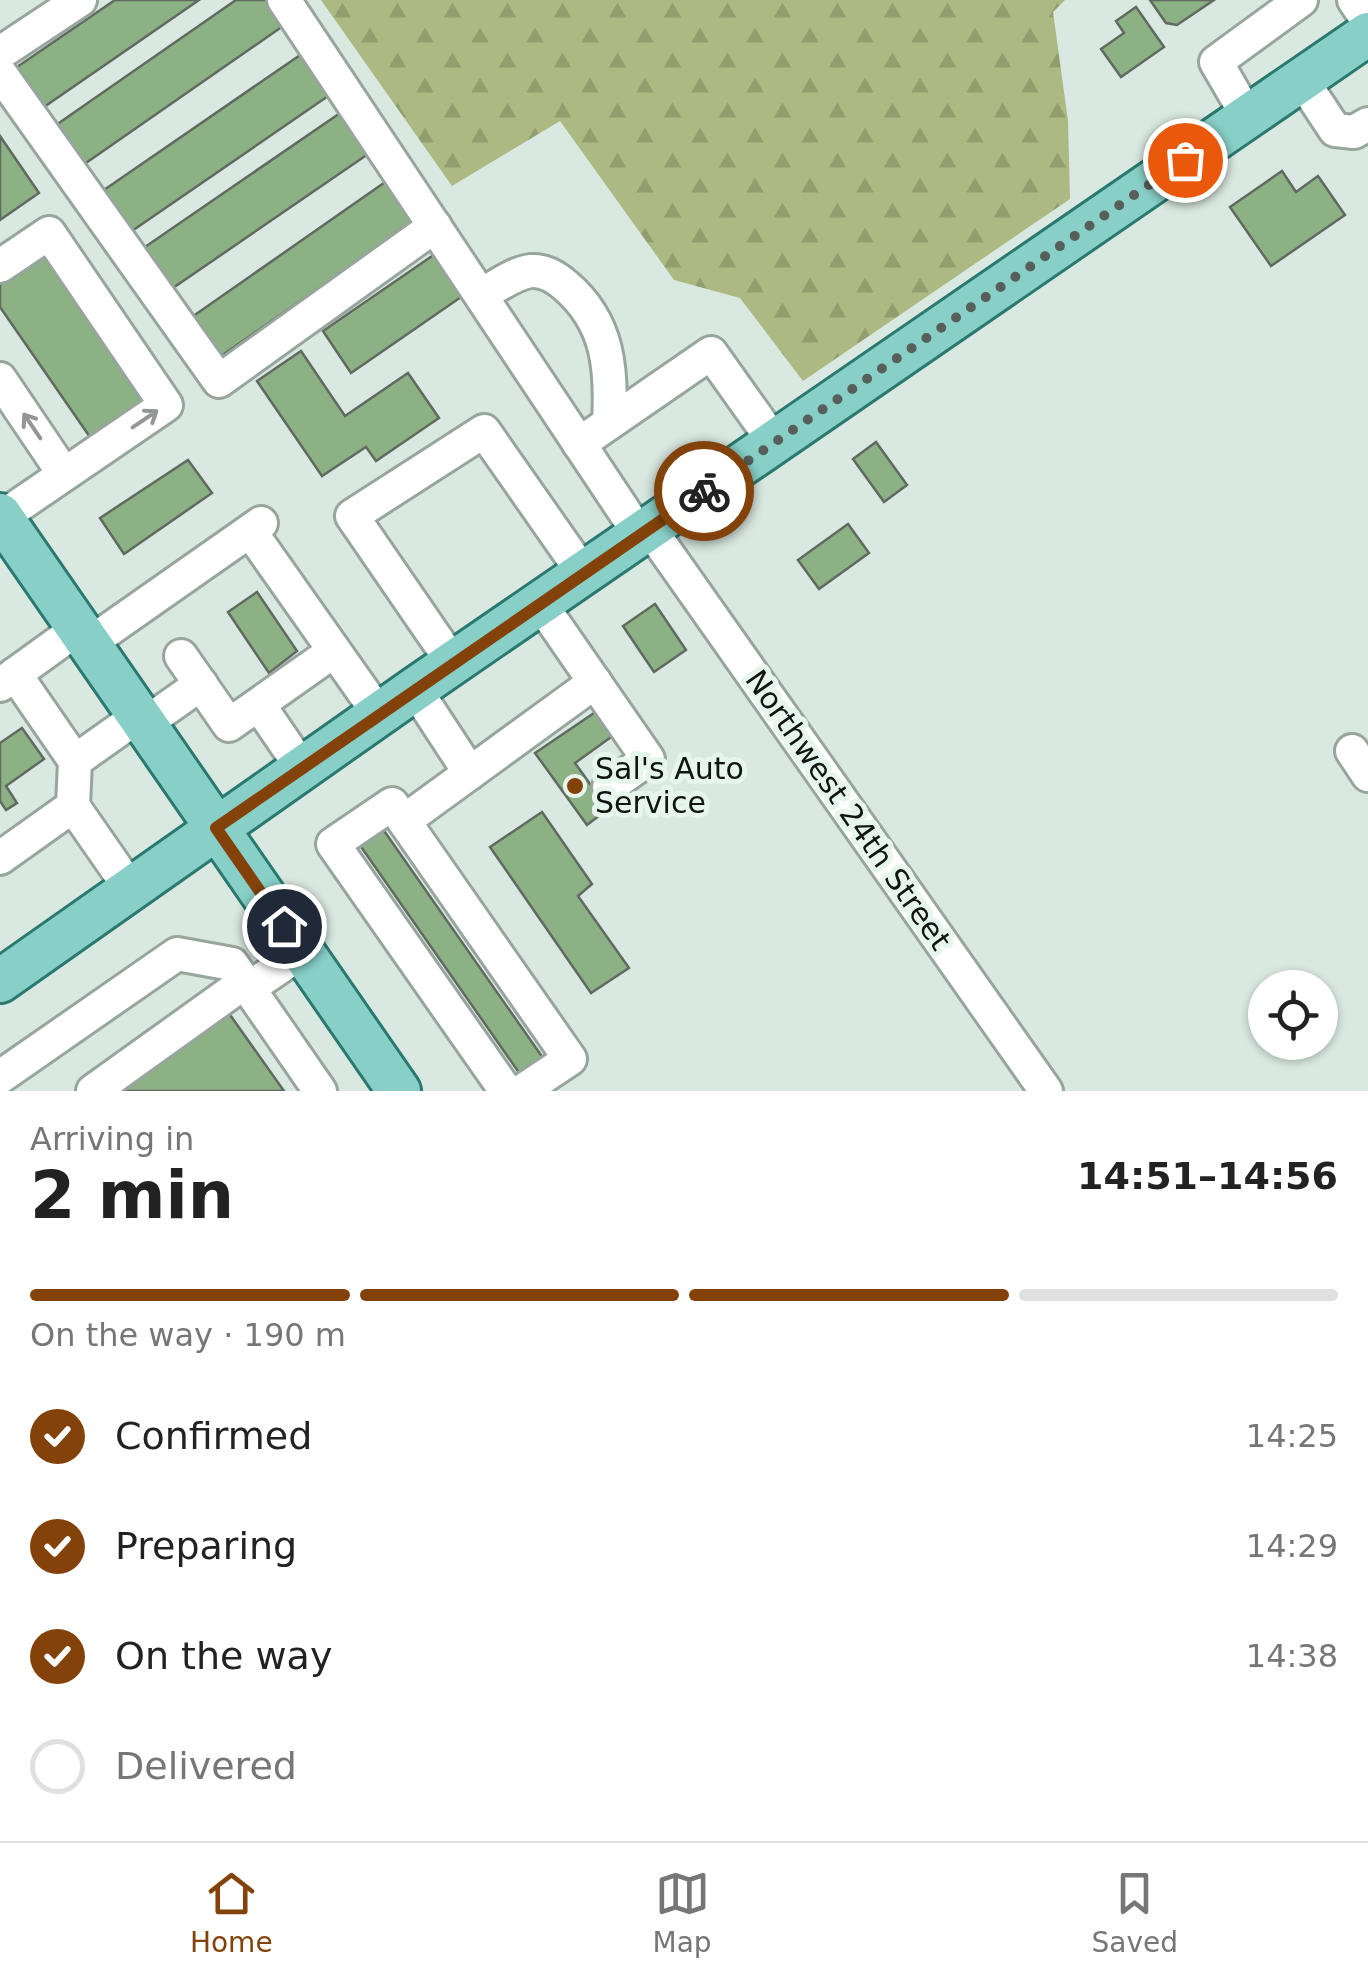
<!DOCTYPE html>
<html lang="en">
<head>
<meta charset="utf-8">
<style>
  body { margin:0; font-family:"DejaVu Sans",sans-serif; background:#f2f2f2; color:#222; height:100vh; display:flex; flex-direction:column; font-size:38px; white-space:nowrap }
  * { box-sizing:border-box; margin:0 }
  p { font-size:32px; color:#767676 }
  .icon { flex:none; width:55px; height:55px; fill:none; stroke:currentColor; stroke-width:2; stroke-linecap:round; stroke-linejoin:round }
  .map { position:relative; height:1091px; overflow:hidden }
  .drawer { display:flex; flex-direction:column; background:#fff; flex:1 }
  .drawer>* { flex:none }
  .fabs { position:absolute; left:1248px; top:970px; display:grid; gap:20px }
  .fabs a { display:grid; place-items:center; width:90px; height:90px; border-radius:50%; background:#fff; box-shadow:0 2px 8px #0004; font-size:50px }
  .pin { position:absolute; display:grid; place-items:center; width:85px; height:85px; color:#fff; margin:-42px; border:5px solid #fff; border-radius:50%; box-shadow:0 2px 10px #0007 }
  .courier { position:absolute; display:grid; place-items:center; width:100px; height:100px; margin:-50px; border:8px solid #83420a; border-radius:50%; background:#fff; color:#222; box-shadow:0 2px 12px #0007 }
  .head em { font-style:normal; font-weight:800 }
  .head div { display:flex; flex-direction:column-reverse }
  .head { display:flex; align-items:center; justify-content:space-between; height:170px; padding:0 30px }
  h1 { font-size:65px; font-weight:800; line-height:75px }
  .bar { display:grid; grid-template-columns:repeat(4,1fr); gap:15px 10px; align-content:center; height:120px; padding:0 30px }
  .bar i { height:12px; border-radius:8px; background:#e0e0e0 }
  .bar .on { background:#83420a }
  .bar p { grid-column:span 4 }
  ol { padding:0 30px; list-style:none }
  li { display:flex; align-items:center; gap:30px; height:110px }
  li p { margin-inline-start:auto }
  li .icon { padding:10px; border-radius:50%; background:#83420a; color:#fff; stroke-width:4 }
  li:last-child { color:#767676 }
  li i { width:55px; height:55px; border:5px solid #e0e0e0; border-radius:50% }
  .tabs { display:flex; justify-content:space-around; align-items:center; height:140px; border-top:2px solid #e0e0e0; background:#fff; font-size:28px; color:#767676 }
  .tabs a { display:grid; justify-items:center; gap:5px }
  .tabs .on { color:#83420a }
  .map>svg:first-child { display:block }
  .forest { fill:url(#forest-firs) }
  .building { fill:#8cb184; stroke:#616a60; stroke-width:2.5 }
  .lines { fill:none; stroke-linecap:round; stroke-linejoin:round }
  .minor-casing { stroke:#97a59d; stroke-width:38 }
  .major-casing { stroke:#2a796f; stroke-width:48 }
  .minor { stroke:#fff; stroke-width:32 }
  .major { stroke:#88cfc7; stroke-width:42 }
  .oneway { stroke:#939694 }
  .done { stroke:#565f5a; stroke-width:10; stroke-dasharray:0 18 }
  .route { stroke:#83420a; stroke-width:12 }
  .poi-dot { fill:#83420a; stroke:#e6f6ed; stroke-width:4 }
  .labels { text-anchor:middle; stroke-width:10; stroke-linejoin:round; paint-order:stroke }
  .poi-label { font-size:30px; fill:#101512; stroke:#e6f6ed; text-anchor:start }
  .street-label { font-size:30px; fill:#101512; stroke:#e6f6ed }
</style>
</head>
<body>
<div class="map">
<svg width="1368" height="1091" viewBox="0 0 1368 1091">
  <defs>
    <pattern id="forest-firs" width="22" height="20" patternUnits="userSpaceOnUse" patternTransform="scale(2.5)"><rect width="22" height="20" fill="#acb982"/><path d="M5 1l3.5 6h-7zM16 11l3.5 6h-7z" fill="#939e6f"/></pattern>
  </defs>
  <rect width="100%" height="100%" fill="#d9e8e0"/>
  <path class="forest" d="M321 0H1065L1053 12 1068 121 1070 199 803 381 740 298 674 280 560 121 452 186Z"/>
  <g class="building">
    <path d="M115 0H199L44 107 17 67Z"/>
    <path d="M236 0H270L286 24 83 165 56 125Z"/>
    <path d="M1150 0H1214L1177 25 1166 23Z"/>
    <path d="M1136 7 1164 47 1121 77 1101 49 1124 33 1116 21Z"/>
    <path d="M306 51 334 92 129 233 101 192Z"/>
    <path d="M346 109 374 150 170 290 142 249Z"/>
    <path d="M0 136 39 193 0 220Z"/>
    <path d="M1282 171 1296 192 1318 176 1345 215 1271 266 1230 207Z"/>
    <path d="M391 178 419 218 217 359 189 319Z"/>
    <path d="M45 249 148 401 92 440 0 307V281Z"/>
    <path d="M435 254 464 295 351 373 323 331Z"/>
    <path d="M301 351 345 416 408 373 439 418 376 461 366 447 322 476 257 381Z"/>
    <path d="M876 442 907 485 884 502 853 459Z"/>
    <path d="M188 460 212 493 124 554 100 518Z"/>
    <path d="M848 524 869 553 819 589 798 560Z"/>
    <path d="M257 592 297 651 269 673 228 612Z"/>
    <path d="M655 604 686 650 654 672 623 626Z"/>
    <path d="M597 711 614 735 575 763 608 809 587 825 535 753Z"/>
    <path d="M22 728 44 759 6 786 17 803 6 810 0 801V743Z"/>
    <path d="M542 812 592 884 578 896 629 968 591 993 490 847Z"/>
    <path d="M380 825 543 1058 520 1074 357 841Z"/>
    <path d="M228 1012 284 1091H121L119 1088Z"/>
  </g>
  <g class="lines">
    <defs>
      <g id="minor">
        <path d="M284 0 640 535"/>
        <path d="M1354 0 1368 21"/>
        <path d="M0 53 80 0"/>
        <path d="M0 73 219 381 435 226"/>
        <path d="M1302 80 1335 130 1354 132 1368 124"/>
        <path d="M1248 117 1216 62 1301 0"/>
        <path d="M0 266 49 233 166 405 2 517"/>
        <path d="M481 295C496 287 514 273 531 271 545 270 556 277 566 286 609 323 612 370 609 423"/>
        <path d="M0 379 64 474"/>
        <path d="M579 444 711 353 775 443"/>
        <path d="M650 529 1046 1091"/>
        <path d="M250 531 379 714"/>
        <path d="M540 603 648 759 609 787"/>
        <path d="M87 645 261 523"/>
        <path d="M181 656 229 725 334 651"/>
        <path d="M453 663 352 516 484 431 584 574"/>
        <path d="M0 685 76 630"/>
        <path d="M415 689 470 773"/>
        <path d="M259 705 302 768"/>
        <path d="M143 725 201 684"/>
        <path d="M1352 751 1368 775"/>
        <path d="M75 761 137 717"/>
        <path d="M73 806 130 888"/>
        <path d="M404 821 392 804 333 844 506 1091"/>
        <path d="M0 858 73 806 75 761 15 674"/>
        <path d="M249 988 302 952"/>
        <path d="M0 1077 177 954 232 964 320 1091"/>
        <path d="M93 1091 245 982"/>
        <path d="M522 1091 570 1059 404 821 595 682"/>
      </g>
      <g id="major">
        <path d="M0 515 399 1091"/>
        <path d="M0 981 415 689 1368 34"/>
      </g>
    </defs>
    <use href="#minor" class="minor-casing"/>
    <use href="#major" class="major-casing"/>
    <use href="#minor" class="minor"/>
    <use href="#major" class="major"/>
  </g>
  <defs><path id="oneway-shaft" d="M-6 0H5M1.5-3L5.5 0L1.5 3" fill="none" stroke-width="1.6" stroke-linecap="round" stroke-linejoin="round" transform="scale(2.5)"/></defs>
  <g class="oneway">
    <use href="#oneway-shaft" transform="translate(145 419) rotate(-34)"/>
    <use href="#oneway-shaft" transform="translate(32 426) rotate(-124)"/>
  </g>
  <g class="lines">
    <path class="done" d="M704 491 1185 160"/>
    <path class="route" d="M284 926 216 828 704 491"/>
  </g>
  <circle class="poi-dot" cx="575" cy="786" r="10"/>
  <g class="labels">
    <g class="poi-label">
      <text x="595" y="779">Sal's Auto<tspan x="595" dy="34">Service</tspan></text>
    </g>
    <g class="street-label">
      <text transform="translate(848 810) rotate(55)" y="10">Northwest 24th Street</text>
    </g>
  </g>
</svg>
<div class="fabs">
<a><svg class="icon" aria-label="locate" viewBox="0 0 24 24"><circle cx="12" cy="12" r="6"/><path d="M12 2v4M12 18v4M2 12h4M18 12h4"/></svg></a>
</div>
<div class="pin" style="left:1185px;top:160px;background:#ea580c"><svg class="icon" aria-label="bag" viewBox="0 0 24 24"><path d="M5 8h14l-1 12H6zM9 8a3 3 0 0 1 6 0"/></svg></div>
<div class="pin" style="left:284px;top:926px;background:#1f2937"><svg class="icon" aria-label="home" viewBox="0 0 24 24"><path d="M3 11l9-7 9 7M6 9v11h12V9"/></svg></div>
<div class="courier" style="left:704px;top:491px"><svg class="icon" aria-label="bike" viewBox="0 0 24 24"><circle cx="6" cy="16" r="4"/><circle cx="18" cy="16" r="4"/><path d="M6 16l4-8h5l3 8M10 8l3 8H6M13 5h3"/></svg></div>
</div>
<section class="drawer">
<div class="head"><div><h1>2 min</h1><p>Arriving in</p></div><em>14:51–14:56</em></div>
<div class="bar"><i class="on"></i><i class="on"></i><i class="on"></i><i></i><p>On the way · 190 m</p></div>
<ol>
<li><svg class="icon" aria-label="check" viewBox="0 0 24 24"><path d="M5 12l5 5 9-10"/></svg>Confirmed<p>14:25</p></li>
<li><svg class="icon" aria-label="check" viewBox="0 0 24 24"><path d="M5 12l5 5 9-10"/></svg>Preparing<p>14:29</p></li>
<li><svg class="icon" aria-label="check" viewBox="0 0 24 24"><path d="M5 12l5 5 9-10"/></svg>On the way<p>14:38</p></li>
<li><i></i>Delivered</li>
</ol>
</section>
<nav class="tabs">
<a class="on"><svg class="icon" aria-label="home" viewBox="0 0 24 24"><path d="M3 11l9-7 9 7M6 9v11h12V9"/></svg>Home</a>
<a><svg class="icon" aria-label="map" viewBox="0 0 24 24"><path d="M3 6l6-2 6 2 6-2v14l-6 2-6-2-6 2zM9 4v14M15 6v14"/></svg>Map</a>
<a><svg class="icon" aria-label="saved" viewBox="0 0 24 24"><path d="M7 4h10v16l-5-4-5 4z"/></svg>Saved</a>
</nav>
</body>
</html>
